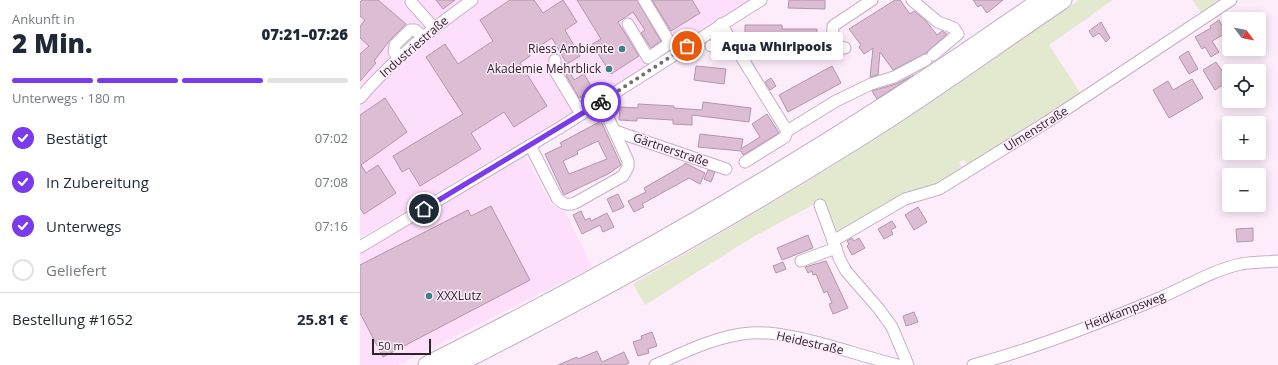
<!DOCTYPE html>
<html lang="de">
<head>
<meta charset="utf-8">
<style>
  body { margin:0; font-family:"Open Sans",sans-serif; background:#f2f2f3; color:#1f2937; height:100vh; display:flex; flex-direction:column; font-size:15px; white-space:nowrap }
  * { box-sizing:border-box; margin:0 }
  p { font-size:13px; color:#747a83 }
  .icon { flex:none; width:22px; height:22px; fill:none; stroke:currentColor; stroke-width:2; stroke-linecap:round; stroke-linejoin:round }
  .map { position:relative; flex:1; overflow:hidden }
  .panel { display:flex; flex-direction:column; background:#fff; width:360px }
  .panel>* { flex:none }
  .needle { width:26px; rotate:122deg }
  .tools { position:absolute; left:862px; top:12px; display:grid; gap:8px }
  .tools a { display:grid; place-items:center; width:44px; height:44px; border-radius:4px; background:#fff; box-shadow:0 2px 10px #0003; font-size:20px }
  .scale { position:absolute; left:12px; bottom:10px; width:59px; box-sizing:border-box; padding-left:4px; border:2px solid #2d242c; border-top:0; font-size:11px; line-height:14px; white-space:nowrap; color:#2d242c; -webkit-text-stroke:3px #fdedfb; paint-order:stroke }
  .pin { position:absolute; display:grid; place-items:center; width:34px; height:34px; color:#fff; margin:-17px; border:2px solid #fff; border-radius:50%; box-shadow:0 1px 4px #0007 }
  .courier { position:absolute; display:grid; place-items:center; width:40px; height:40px; margin:-20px; border:3px solid #7c3aed; border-radius:50%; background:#fff; color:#222; box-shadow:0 1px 5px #0007 }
  .bubble { position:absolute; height:28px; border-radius:4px; background:#fff; box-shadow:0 2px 10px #0003; font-size:13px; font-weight:800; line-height:28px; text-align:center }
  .summary em { font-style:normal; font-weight:800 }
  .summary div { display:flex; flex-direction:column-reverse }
  .summary { display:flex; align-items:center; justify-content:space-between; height:68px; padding:0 12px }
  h1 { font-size:26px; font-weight:800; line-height:30px }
  .bar { display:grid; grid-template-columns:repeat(4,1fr); gap:6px 4px; align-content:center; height:48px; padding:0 12px }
  .bar i { height:5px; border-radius:3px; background:#e0e1e3 }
  .bar .current { background:#7c3aed }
  .bar p { grid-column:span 4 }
  .line { display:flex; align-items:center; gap:10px; padding:0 12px; border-top:1px solid #e0e1e3 }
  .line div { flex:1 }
  ol { padding:0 12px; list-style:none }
  li { display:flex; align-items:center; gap:12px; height:44px }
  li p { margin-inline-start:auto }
  li .icon { padding:4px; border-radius:50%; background:#7c3aed; color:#fff; stroke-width:4 }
  li:last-child { color:#747a83 }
  li i { width:22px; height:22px; border:2px solid #e0e1e3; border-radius:50% }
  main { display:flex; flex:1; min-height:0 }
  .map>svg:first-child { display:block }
  .built { fill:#fddefb }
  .green { fill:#e2e9cf }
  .building { fill:#ddbdd3; stroke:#b296a9; fill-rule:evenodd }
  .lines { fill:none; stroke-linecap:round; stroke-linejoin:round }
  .minor-casing { stroke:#c7aec5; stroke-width:13 }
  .highway-casing { stroke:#c7aec5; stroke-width:19 }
  .minor { stroke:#fff; stroke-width:11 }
  .highway { stroke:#fff; stroke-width:17 }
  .done { stroke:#766a74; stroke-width:4; stroke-dasharray:0 7.2 }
  .route { stroke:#7c3aed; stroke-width:5 }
  .poi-dot { fill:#3a8286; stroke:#fdedfb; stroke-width:1.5 }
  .labels { text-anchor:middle; stroke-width:3; stroke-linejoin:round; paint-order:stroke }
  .street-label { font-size:12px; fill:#2d242c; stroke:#fdedfb }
  .poi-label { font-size:12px; fill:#2d242c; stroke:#fdedfb; text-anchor:end }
</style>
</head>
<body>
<main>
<section class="panel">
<div class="summary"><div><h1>2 Min.</h1><p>Ankunft in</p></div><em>07:21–07:26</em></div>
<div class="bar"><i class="current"></i><i class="current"></i><i class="current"></i><i></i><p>Unterwegs · 180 m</p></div>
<ol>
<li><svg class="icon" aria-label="check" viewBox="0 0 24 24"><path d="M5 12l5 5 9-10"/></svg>Bestätigt<p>07:02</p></li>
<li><svg class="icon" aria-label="check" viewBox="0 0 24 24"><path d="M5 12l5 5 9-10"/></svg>In Zubereitung<p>07:08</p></li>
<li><svg class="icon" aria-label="check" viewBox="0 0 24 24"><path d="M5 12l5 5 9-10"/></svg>Unterwegs<p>07:16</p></li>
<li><i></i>Geliefert</li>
</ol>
<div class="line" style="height:52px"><div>Bestellung #1652</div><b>25.81 €</b></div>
</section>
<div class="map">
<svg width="918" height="365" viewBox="0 0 918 365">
  <rect width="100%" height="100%" fill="#fdedfb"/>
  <g class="built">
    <path d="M0 0H389L195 129 95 187 0 237Z"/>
    <path d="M164 154 191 204 206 213 232 267 38 365H0V252L77 208Z"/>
  </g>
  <g class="green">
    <path d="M719 0H753L689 45 721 94 608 166 604 160 599 162 603 169 573 188 549 191 476 233 464 199 393 237 285 305 273 284C347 241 422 198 494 152 570 103 645 51 719 0Z"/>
    <path d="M833 0H863L842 14Z"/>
  </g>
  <g class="building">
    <path d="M2 0H18L46 24 30 40 14 61 16 63 0 81V54L9 46 0 38V26L5 20 0 16V2Z"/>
    <path d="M76 0H95L83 9Z"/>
    <path d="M150 0H174L183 13 203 0 217 22 205 30 220 56 207 64 192 38 169 53 170 56 160 63 187 106 154 127 144 112 111 133 121 149 60 186 49 168 42 172 33 156 103 114 66 57 85 44 98 64 133 41 120 20Z"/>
    <path d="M217 0H277L301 41 291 48 281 33 285 30 273 12 258 22 279 56 251 74 232 44 241 39Z"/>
    <path d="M292 0H332L340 13 311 31Z"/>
    <path d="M429 0H465V9L428 8Z"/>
    <path d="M535 0H540L550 14 554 11 566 21 577 35 582 31 587 34 566 53 533 70 520 52 518 75 510 77 513 48 504 54 499 47 501 45 489 29Z"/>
    <path d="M613 0H643L627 13 621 5 618 7Z"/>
    <path d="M859 20 866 33 852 41 859 52 851 57 845 47 842 49 835 37 851 28 850 26Z"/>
    <path d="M741 22 750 38 746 42 739 33 733 37 729 31Z"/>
    <path d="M385 25H422V29H457V44H421V40L385 41Z"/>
    <path d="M828 51 838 69 829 74 819 57Z"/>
    <path d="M856 62 869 81 855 90 843 70Z"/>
    <path d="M336 66 366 69 364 84 334 80Z"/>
    <path d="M472 66 481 83 428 112 419 95Z"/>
    <path d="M210 73 214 80 224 74 233 89 219 98 206 75Z"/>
    <path d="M554 75 517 99 512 91 536 84Z"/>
    <path d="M411 78 416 86 410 90 405 82Z"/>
    <path d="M832 79 843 98 809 118 793 90 808 81 813 90Z"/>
    <path d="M25 98 47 132 1 165 6 173 18 165 36 193 4 214 0 208V115Z"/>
    <path d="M343 102 391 108 389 122 332 115V125L313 124V120L277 118V121L259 120 260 107 278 108V104L314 106V108L342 110Z"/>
    <path d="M407 114 419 133 383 155 381 151 338 147 340 134 383 139 381 149 400 137 392 124Z"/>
    <path d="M241 121 261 165 248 174 204 195 185 154 202 146 200 143ZM238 141 247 159 209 174 203 161 218 154 217 151Z"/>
    <path d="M325 163 345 173 340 184 329 178 282 204 284 207 274 212 268 201 286 192 284 188 324 165Z"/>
    <path d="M348 170 355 172 351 182 344 179Z"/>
    <path d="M258 194 264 207 253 212 247 199Z"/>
    <path d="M131 206 170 280 23 357 0 313V265L108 210 111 216Z"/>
    <path d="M558 207 567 222 554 230 545 215Z"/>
    <path d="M221 211 225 220 230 218 231 221 247 213 254 227 243 232 240 225 222 234 213 215Z"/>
    <path d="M532 221 536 227 531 230 533 234 524 239 518 229Z"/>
    <path d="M893 228V241L877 242 876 229Z"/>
    <path d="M448 235 453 248 422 260 417 248Z"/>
    <path d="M492 238 494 241 499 238 505 248 492 255 487 246 489 244 487 241Z"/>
    <path d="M466 261 488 308 473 314 469 304 472 303 467 291 464 293 456 274 453 275 452 271 448 273 445 267Z"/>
    <path d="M423 262 426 269 416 273 413 266Z"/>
    <path d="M554 312 558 322 546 326 543 316Z"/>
    <path d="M292 332 297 346 288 349 289 353 278 356 273 342 282 339 281 336Z"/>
    <path d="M237 351 242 362 264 352 269 363 265 365H198L217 357 218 359Z"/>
  </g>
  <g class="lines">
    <defs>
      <g id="minor">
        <path d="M552 0 578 22 594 28 598 34 573 55"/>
        <path d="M51 2 74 28"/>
        <path d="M268 24 288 58 310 43 284 0"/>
        <path d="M361 24 427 131 476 101 511 84 534 77 566 60"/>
        <path d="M351 46 367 47 373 43"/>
        <path d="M485 48 472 44 473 26 512 0"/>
        <path d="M380 54 458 51 472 44"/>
        <path d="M39 57 34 52 35 45 50 30H55L63 37"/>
        <path d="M195 60V71L221 114"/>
        <path d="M0 98C32 60 72 29 112 0"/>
        <path d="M255 131 366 169"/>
        <path d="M170 145 197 198C203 204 207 206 215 203L263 176 268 167V161L241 102"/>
        <path d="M385 162 425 137 427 131"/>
        <path d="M460 205 480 260 486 271 519 309 532 327 548 365"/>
        <path d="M473 241 545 199 579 189 687 122 871 0"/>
        <path d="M0 247 201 127 401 0"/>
        <path d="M441 261 476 248"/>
        <path d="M295 365C325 352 356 336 390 333 432 330 495 355 538 365"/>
        <path d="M613 365C673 349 740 323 797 299 824 288 852 270 881 264 893 262 906 262 918 261"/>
      </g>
      <g id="highway">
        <path d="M67 365C281 258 486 138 681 0"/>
        <path d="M95 365C234 295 370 219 502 136 571 93 636 45 703 0"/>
      </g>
    </defs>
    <use href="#minor" class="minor-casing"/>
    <use href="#highway" class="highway-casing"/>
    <use href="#minor" class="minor"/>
    <use href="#highway" class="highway"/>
  </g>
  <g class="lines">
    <path class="done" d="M241 102 327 46"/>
    <path class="route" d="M64 209 241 102"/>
  </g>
  <g class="poi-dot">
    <circle cx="262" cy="49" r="4"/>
    <circle cx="249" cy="69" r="4"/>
    <circle cx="69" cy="296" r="4"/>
  </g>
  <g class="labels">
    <g class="street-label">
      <text transform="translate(54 47) rotate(-41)" y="4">Industriestraße</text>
      <text transform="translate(676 129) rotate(-32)" y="4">Ulmenstraße</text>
      <text transform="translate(311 150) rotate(19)" y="4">Gärtnerstraße</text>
      <text transform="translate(765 311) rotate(-21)" y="4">Heidkampsweg</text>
      <text transform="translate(450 343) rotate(13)" y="4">Heidestraße</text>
    </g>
    <g class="poi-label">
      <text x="254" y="53">Riess Ambiente</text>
      <text x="241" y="73">Akademie Mehrblick</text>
      <text x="77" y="300" text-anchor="start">XXXLutz</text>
    </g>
  </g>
</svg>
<div class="tools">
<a><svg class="needle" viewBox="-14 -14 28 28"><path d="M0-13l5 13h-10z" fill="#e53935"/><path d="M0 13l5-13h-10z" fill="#747a83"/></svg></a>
<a><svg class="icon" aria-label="locate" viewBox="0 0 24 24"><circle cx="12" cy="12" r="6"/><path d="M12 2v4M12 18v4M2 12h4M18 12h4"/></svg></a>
<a>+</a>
<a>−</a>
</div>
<div class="scale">50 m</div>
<div class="pin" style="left:327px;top:46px;background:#ea580c"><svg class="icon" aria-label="bag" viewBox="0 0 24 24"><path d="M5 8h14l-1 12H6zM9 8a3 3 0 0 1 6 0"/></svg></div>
<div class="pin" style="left:64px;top:209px;background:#1f2937"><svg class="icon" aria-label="home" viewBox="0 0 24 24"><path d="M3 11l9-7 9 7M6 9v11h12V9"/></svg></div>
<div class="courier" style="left:241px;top:102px"><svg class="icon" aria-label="bike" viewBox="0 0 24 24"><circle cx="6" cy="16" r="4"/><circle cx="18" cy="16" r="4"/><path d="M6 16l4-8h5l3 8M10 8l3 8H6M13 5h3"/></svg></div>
<div class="bubble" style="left:351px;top:32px;width:132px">Aqua Whirlpools</div>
</div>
</main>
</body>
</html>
